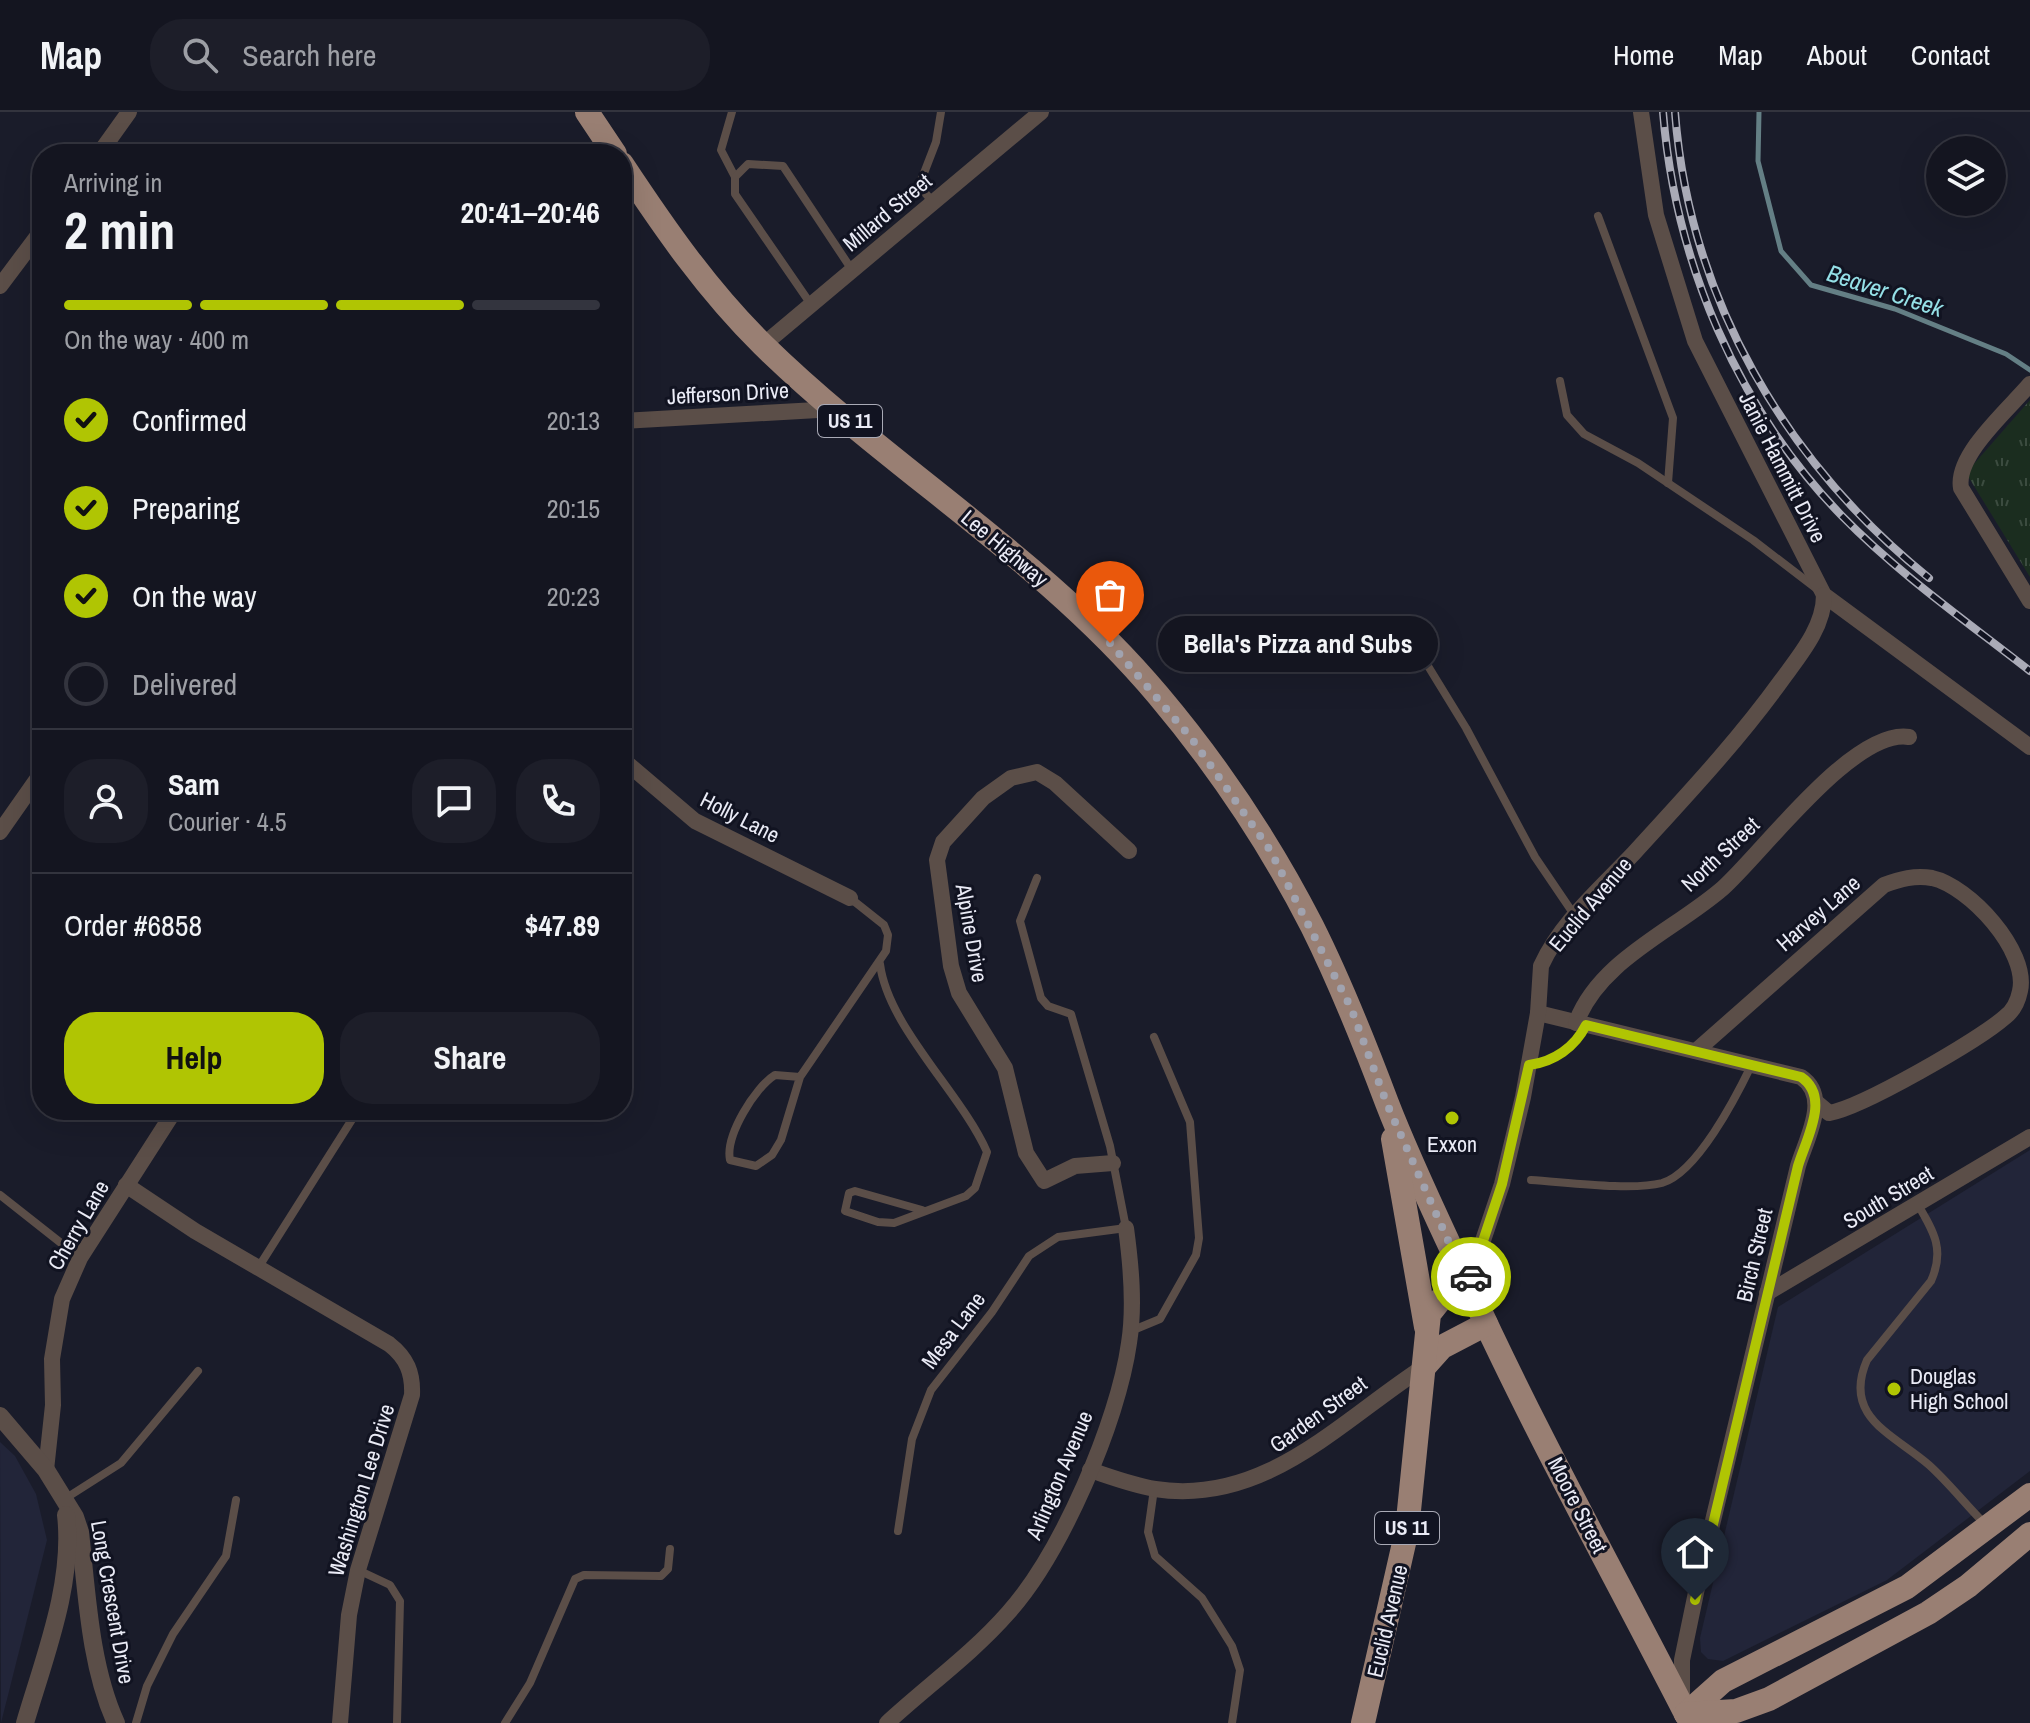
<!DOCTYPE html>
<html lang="en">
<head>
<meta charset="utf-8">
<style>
  body { margin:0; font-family:"Archivo Narrow",sans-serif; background:#1d1e29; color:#f1f3f6; height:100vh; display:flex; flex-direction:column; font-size:30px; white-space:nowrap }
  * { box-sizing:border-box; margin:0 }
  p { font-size:26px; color:#9d9fa5 }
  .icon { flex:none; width:44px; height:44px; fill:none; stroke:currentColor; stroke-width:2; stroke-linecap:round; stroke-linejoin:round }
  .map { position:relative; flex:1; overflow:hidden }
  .drawer { position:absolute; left:32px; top:32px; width:600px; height:976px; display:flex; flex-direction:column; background:#141520; border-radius:32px; box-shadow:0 8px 32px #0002,0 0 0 2px #33343e }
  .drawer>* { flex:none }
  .fabs { position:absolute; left:1926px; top:24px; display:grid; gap:16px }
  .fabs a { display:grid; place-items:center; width:80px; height:80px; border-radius:50%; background:#141520; box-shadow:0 8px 32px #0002,0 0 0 2px #33343e; font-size:40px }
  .pin { position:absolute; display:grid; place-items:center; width:68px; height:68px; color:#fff; margin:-82px -34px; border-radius:50% 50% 50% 0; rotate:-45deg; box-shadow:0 0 8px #0007 }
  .pin .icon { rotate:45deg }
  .courier { position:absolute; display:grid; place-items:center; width:80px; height:80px; margin:-40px; border:6px solid #b0c503; border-radius:50%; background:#fff; color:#222; box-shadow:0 2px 10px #0007 }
  .bubble { position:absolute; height:56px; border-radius:28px; background:#141520; box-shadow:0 8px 32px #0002,0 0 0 2px #33343e; font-size:26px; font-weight:700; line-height:56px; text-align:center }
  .headline em { font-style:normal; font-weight:700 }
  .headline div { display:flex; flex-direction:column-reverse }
  .headline { display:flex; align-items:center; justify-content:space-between; height:136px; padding:0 32px }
  h1 { font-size:52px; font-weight:700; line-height:60px }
  .bar { display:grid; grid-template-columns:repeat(4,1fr); gap:12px 8px; align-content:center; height:96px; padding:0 32px }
  .bar i { height:10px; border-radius:6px; background:#33343e }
  .bar .current { background:#b0c503 }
  .bar p { grid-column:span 4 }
  .line { display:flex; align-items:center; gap:20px; padding:0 32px; border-top:2px solid #33343e }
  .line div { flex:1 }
  .round { display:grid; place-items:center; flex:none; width:84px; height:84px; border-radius:32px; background:#1d1e29 }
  ol { padding:0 32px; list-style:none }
  li { display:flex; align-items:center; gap:24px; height:88px }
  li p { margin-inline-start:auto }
  li .icon { padding:8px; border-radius:50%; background:#b0c503; color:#111; stroke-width:4 }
  li:last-child { color:#9d9fa5 }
  li i { width:44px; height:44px; border:4px solid #33343e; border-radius:50% }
  .action { display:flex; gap:16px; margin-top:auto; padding:16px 32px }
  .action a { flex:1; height:92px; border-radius:32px; background:#b0c503; color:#111; font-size:32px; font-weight:700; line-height:92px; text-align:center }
  .action a+a { background:#1d1e29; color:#f1f3f6 }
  header { display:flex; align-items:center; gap:48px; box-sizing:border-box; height:112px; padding:0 40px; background:#141520; border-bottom:2px solid #33343e }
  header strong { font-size:38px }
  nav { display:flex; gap:44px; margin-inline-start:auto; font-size:28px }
  .search { width:560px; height:72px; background:#1d1e29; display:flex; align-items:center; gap:20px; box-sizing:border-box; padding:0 28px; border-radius:32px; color:#9d9fa5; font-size:30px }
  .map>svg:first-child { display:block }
  .built { fill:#222539 }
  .grass { fill:url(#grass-tufts) }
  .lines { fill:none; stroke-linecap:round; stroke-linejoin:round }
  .stream { stroke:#647f85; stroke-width:5 }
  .service { stroke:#5b4e48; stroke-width:8 }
  .minor { stroke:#5b4e48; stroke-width:16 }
  .tertiary { stroke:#5b4e48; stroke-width:18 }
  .primary { stroke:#997f73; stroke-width:24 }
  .rail-casing { stroke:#aaabb7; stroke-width:8 }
  .rail { stroke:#111321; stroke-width:5; stroke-dasharray:15; stroke-linecap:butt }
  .done { stroke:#a1a3af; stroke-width:8; stroke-dasharray:0 14.4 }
  .route { stroke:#b0c503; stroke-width:10 }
  .poi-dot { fill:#b0c503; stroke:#111321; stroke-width:3 }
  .labels { text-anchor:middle; stroke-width:6; stroke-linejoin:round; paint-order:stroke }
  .shield { fill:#111321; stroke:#a9aab6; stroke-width:2 }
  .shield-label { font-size:20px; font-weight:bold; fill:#eaebf6 }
  .street-label { font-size:22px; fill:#eaebf6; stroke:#111321 }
  .poi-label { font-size:22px; fill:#eaebf6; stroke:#111321 }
  .water-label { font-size:24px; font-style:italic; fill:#95e0e7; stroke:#111321 }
</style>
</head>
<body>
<header>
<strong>Map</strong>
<div class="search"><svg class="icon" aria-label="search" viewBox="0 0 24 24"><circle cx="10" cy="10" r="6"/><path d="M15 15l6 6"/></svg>Search here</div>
<nav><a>Home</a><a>Map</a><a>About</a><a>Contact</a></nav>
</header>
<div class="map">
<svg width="2030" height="1611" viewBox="0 0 2030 1611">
  <defs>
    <pattern id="grass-tufts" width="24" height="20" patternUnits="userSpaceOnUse" patternTransform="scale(2)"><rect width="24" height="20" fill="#1b2d1f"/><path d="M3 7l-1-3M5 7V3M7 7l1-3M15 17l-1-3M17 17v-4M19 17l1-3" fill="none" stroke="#3c4c40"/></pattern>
  </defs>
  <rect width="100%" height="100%" fill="#1a1c2a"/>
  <g class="built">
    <path d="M2030 1038V1359L1887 1468 1723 1549 1708 1547 1701 1540 1700 1526 1778 1195Z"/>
    <path d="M0 1330 15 1344 36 1382 47 1428 1 1611Z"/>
  </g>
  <path class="grass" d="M2030 288V465L1966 361Z"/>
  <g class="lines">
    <path class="stream" d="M1759 0 1758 49 1781 139 1811 173 1895 197 2006 242 2030 258"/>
    <g class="service">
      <path d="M732 0 721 38 735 65"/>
      <path d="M933 90 919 74 936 30 941 0"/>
      <path d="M1598 104 1673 306 1668 371"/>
      <path d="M810 191 735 82V65L748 52 783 54 852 158"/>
      <path d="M1560 269 1567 303 1584 322 1638 351 1753 428 1817 477"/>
      <path d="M1401 510 1466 616 1535 745 1575 804"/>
      <path d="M880 852C888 915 961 981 987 1040L975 1076 966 1084 894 1111 878 1110 845 1099 849 1081 855 1079 922 1098"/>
      <path d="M1529 953C1554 950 1575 935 1586 913"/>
      <path d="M800 965 775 963C755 975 725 1024 730 1048L756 1054 772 1043 781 1028 800 965 886 839 888 823 884 813 850 786"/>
      <path d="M1531 1068C1565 1070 1631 1079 1662 1071 1697 1061 1736 985 1751 954"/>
      <path d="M0 1083 80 1146"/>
      <path d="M1918 1093C1934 1120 1945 1138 1931 1169L1867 1248C1842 1305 1893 1322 1929 1353 1949 1371 1966 1393 1985 1412"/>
      <path d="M258 1156 358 998"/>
      <path d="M1131 1219 1160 1207 1196 1143 1199 1126 1190 1010 1154 925"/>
      <path d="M1154 1377 1148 1420 1155 1444 1202 1486 1232 1534 1240 1558 1232 1611"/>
      <path d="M63 1388 121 1351 198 1259"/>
      <path d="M898 1419 912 1327 931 1278 992 1200 1029 1144 1058 1125 1126 1116 1110 1034 1071 902 1048 894 1041 886 1020 809 1037 766"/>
      <path d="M358 1458 390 1473 400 1489 397 1611"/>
      <path d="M136 1611 147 1574 173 1522 226 1444 236 1388"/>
      <path d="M505 1611 530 1571 575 1467 584 1463 661 1464 668 1457 670 1437"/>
    </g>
    <g class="minor">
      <path d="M1641 0 1656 103 1695 229 1824 483 2030 635"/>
      <path d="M99 42 129 0"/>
      <path d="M0 174 42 118"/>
      <path d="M763 233 1041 0"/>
      <path d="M2030 272C2009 297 1955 343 1961 376L2030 489"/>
      <path d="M622 309 835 297"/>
      <path d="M622 647 695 709 850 786"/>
      <path d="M0 720 42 660"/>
      <path d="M1538 901 1801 965C1831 985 1806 1027 1798 1054L1698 1471 1682 1548V1585"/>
      <path d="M1576 911C1599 848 1675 818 1723 776 1763 740 1854 616 1909 625"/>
      <path d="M1696 939 1884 773C1900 767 1915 763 1932 766 1969 774 2029 839 2020 879 2018 889 2013 899 2005 905 1979 928 1861 996 1829 1001L1817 991"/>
      <path d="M1113 1051 1075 1054 1044 1069 1026 1041 1005 956 959 881 951 854 937 748 943 730 983 686 1011 666 1037 660 1055 671 1129 739"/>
      <path d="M126 1073 195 1119 389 1232C407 1246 413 1261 412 1283L358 1458 349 1503 340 1611"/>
      <path d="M1468 1173 1502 1072 1523 985 1538 901 1541 854C1561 810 1601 776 1634 741 1685 685 1737 630 1781 569 1800 543 1824 515 1824 483"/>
      <path d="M1767 1181 2030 1025"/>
      <path d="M46 1358 53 1293 52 1247 62 1187 80 1146 175 998"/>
      <path d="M1090 1358C1111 1365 1132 1373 1155 1377 1265 1394 1340 1309 1425 1254"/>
      <path d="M887 1611C927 1574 972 1542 1008 1501 1061 1442 1118 1310 1129 1231 1135 1194 1131 1153 1126 1116"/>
    </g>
    <g class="tertiary">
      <path d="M0 1304 46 1358 75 1405 80 1420C87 1483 90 1554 116 1611"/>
      <path d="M25 1611C44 1546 74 1472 66 1403"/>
    </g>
    <g class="primary">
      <path d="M587 0 615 42"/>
      <path d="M622 52C665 117 708 179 763 233 890 357 1044 447 1158 583 1217 653 1270 732 1312 814 1341 872 1364 930 1387 991 1411 1053 1441 1114 1469 1175 1535 1320 1613 1460 1686 1602"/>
      <path d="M1393 1027 1426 1215"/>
      <path d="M1425 1254 1442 1235 1486 1212"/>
      <path d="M1686 1602 1723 1569 1907 1475 2030 1383"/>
      <path d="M1686 1602 1736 1599 1769 1587 1928 1501 1968 1474 2030 1422"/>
      <path d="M1363 1611 1407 1418 1429 1202 1441 1187 1468 1173"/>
    </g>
    <defs>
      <g id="rail">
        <path d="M1663 0C1675 149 1737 296 1842 404 1899 462 1966 509 2030 559"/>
        <path d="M1675 0C1689 186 1785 350 1929 466"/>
      </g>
    </defs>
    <use href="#rail" class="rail-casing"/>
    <use href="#rail" class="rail"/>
  </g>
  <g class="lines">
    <path class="done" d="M1110 531 1192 627 1270 738 1351 896 1387 992 1468 1173 1471 1165"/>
    <path class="route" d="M1471 1165 1502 1072 1529 953C1554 950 1575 935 1586 913L1801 965C1831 985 1806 1027 1798 1054L1695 1488"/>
  </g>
  <g class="poi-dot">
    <circle cx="1452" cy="1006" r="8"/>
    <circle cx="1894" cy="1277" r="8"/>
  </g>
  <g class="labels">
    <g class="shield">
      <rect x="818" y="293" width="64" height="32" rx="6"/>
      <rect x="1375" y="1400" width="64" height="32" rx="6"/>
    </g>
    <g class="shield-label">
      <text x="850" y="316">US 11</text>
      <text x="1407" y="1423">US 11</text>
    </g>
    <g class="street-label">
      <text transform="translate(887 100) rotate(-40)" y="8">Millard Street</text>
      <text transform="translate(728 281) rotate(-3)" y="8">Jefferson Drive</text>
      <text transform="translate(1783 355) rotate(63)" y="8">Janie Hammitt Drive</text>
      <text transform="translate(1005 436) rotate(40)" y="8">Lee Highway</text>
      <text transform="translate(740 705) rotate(27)" y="8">Holly Lane</text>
      <text transform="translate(1720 742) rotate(-43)" y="8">North Street</text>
      <text transform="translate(1590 792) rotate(-50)" y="8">Euclid Avenue</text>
      <text transform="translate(1818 801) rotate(-41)" y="8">Harvey Lane</text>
      <text transform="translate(972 821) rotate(80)" y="8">Alpine Drive</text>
      <text transform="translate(1888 1085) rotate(-31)" y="8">South Street</text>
      <text transform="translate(78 1113) rotate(-60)" y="8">Cherry Lane</text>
      <text transform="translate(1754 1143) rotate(-77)" y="8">Birch Street</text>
      <text transform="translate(953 1218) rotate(-53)" y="8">Mesa Lane</text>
      <text transform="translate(1318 1302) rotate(-36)" y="8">Garden Street</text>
      <text transform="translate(1059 1363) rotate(-67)" y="8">Arlington Avenue</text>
      <text transform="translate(361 1378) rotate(-73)" y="8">Washington Lee Drive</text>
      <text transform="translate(1578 1393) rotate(63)" y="8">Moore Street</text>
      <text transform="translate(113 1490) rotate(80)" y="8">Long Crescent Drive</text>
      <text transform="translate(1387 1509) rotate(-77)" y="8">Euclid Avenue</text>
    </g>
    <g class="poi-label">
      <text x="1452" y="1040">Exxon</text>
      <text x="1910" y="1272" text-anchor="start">Douglas<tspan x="1910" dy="25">High School</tspan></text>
    </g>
    <g class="water-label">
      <text transform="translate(1885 179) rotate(18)" y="8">Beaver Creek</text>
    </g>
  </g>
</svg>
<div class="fabs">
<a><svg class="icon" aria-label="layers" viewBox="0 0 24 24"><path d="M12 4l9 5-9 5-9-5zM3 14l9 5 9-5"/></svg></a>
</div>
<div class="pin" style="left:1110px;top:531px;background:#ea580c"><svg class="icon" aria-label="bag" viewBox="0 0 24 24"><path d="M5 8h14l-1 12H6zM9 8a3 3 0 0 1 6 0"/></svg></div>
<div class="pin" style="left:1695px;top:1488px;background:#1f2937"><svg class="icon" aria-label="home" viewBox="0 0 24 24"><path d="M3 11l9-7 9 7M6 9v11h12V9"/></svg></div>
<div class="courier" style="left:1471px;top:1165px"><svg class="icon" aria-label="car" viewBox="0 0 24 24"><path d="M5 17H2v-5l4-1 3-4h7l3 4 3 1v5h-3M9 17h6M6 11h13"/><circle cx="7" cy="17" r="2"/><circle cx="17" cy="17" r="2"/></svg></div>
<div class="bubble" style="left:1158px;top:504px;width:280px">Bella's Pizza and Subs</div>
<section class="drawer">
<div class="headline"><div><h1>2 min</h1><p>Arriving in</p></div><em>20:41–20:46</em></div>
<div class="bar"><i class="current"></i><i class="current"></i><i class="current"></i><i></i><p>On the way · 400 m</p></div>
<ol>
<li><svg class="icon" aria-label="check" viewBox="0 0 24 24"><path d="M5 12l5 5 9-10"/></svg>Confirmed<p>20:13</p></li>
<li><svg class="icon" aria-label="check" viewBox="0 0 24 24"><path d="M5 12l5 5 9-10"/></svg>Preparing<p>20:15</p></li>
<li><svg class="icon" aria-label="check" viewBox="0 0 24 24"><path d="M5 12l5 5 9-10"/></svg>On the way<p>20:23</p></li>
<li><i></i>Delivered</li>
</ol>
<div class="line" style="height:144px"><a class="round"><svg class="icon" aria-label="person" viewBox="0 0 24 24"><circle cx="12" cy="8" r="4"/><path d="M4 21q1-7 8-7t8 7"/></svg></a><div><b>Sam</b><p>Courier · 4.5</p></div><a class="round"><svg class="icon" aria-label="chat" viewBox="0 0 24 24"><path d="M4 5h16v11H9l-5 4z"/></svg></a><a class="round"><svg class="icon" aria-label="phone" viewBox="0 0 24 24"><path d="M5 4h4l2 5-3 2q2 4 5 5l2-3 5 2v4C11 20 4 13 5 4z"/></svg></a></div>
<div class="line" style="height:104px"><div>Order #6858</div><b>$47.89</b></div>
<div class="action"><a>Help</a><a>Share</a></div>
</section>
</div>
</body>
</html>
